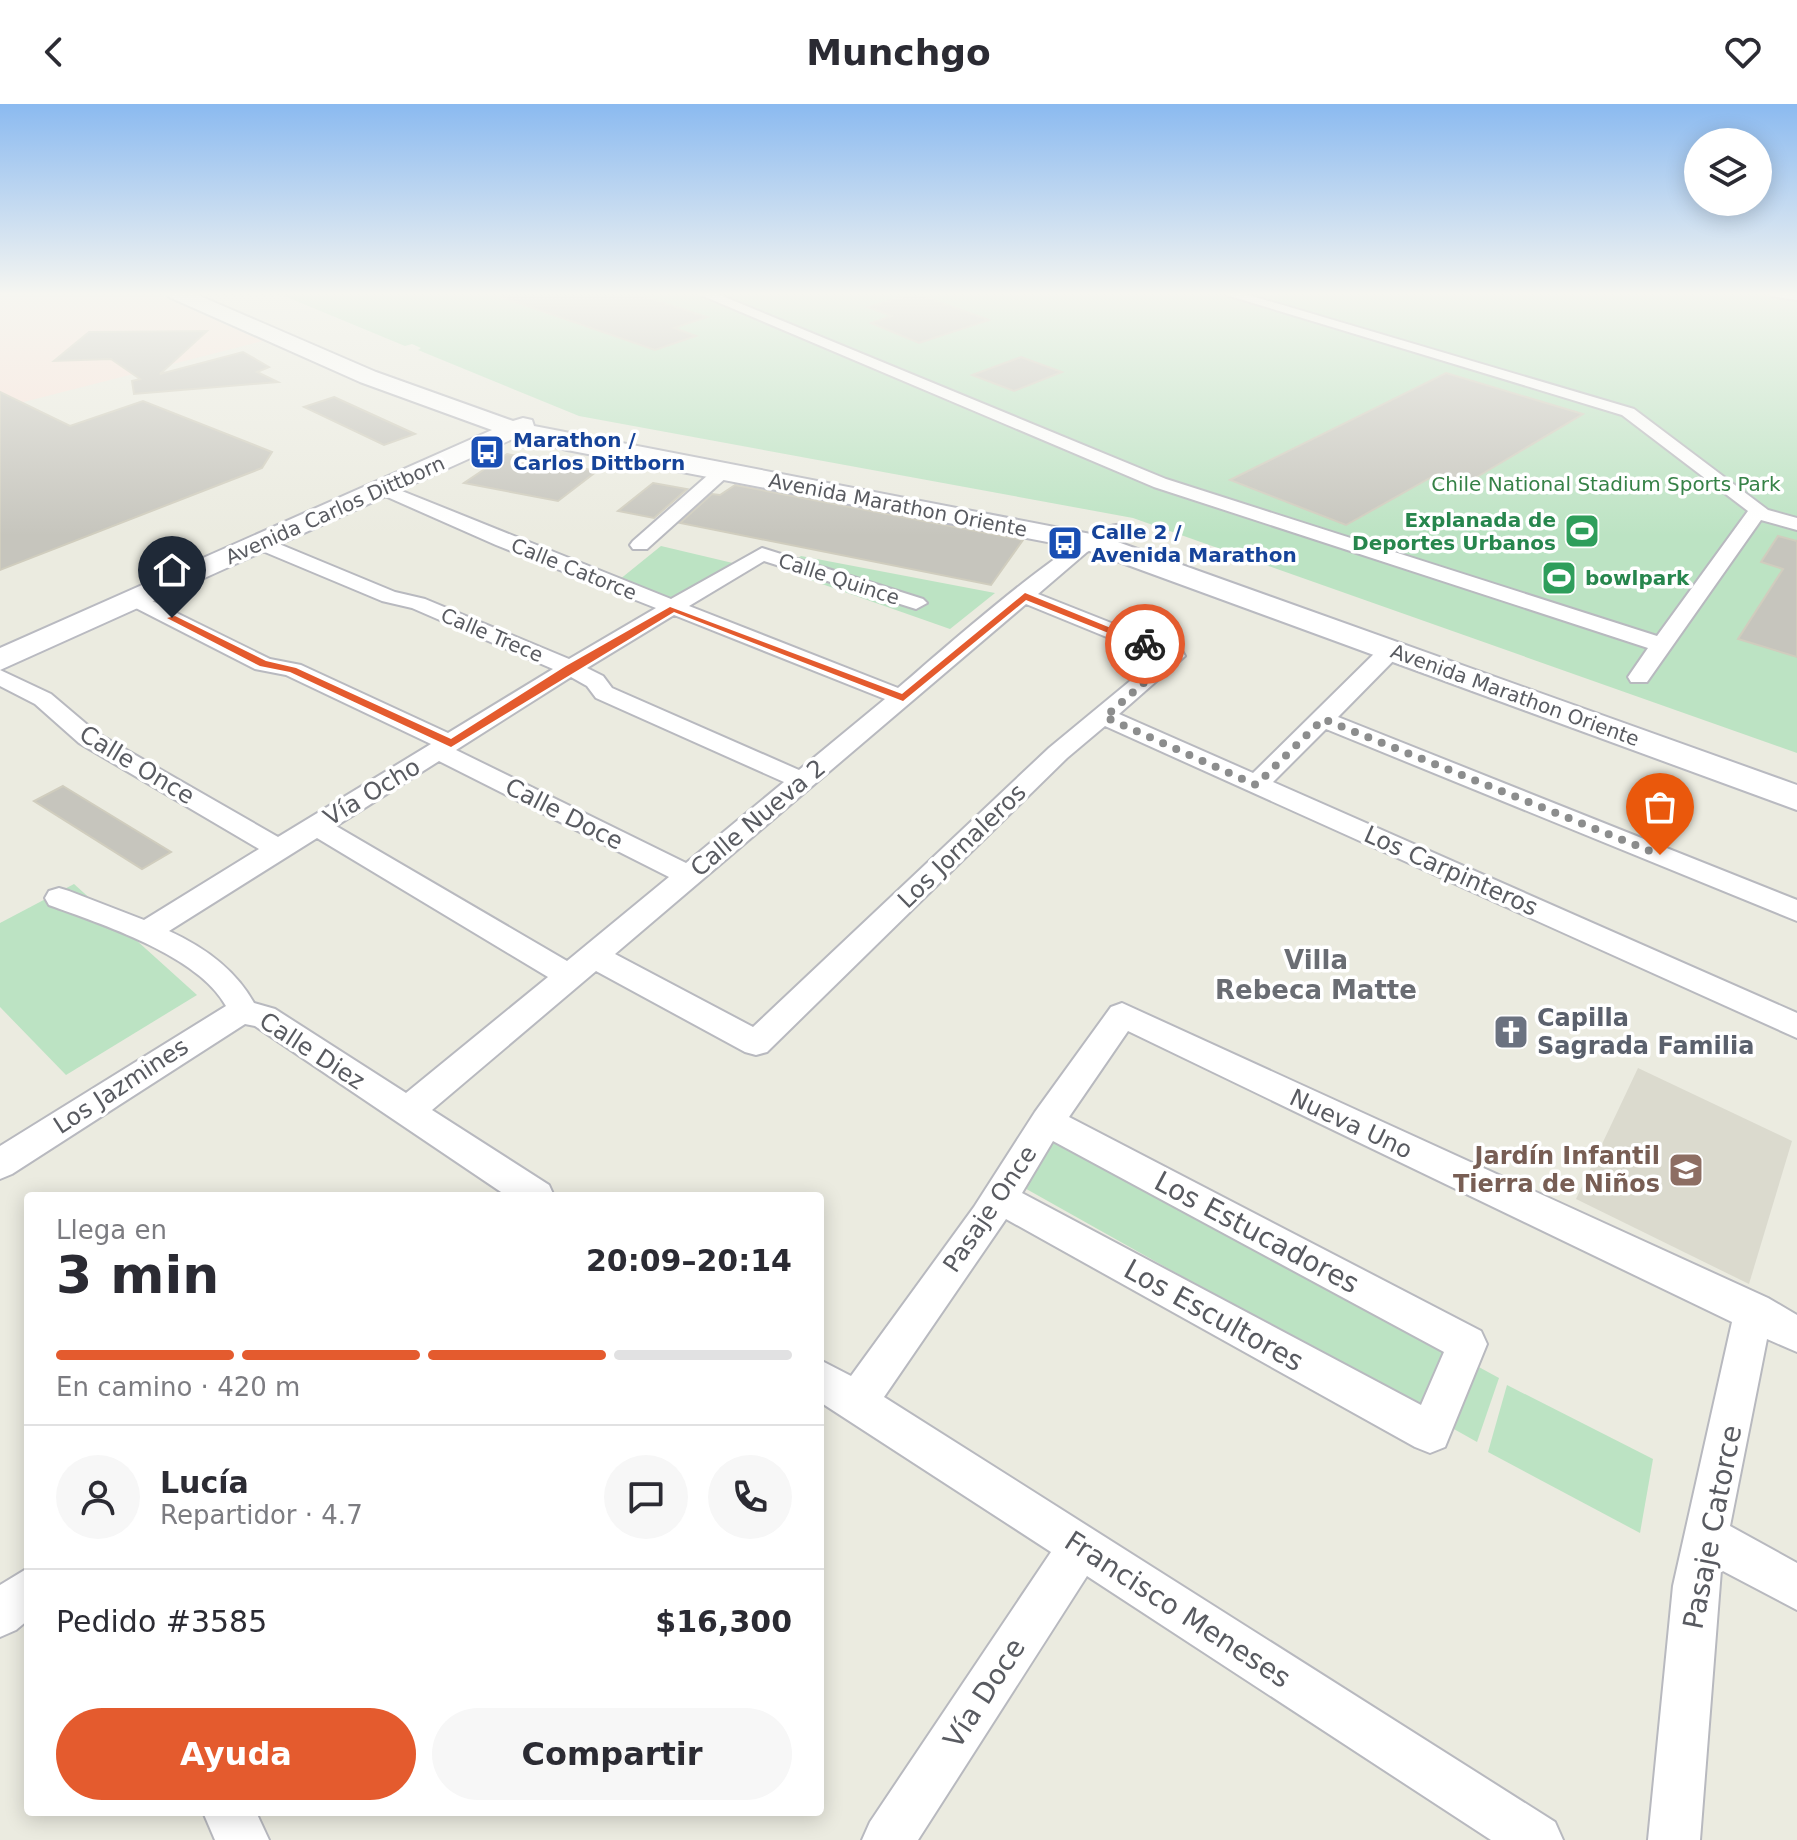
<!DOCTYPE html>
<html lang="es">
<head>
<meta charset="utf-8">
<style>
  body { margin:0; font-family:"DejaVu Sans",sans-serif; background:#f7f7f7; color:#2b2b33; height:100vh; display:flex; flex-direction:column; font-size:30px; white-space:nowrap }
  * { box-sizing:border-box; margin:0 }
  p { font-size:26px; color:#7c7c81 }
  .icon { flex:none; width:44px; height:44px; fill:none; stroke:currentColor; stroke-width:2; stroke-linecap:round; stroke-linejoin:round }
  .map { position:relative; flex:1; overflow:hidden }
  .side { position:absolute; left:24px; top:1088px; width:800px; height:624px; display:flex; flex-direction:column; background:#fff; border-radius:8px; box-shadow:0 4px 20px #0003 }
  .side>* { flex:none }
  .buttons { position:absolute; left:1684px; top:24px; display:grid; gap:16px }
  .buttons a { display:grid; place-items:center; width:88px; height:88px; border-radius:50%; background:#fff; box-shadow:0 4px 20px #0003; font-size:40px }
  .pin { position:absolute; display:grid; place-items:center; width:68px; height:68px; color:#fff; margin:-82px -34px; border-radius:50% 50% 50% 0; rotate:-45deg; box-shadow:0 0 8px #0007 }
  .pin .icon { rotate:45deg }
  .courier { position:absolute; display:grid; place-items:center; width:80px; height:80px; margin:-40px; border:6px solid #e45b2e; border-radius:50%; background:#fff; color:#222; box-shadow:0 2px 10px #0007 }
  .head em { font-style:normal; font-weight:800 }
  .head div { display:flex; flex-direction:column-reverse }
  .head { display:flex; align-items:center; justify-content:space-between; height:136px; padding:0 32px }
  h1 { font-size:52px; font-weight:800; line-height:60px }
  .bar { display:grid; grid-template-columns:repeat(4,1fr); gap:12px 8px; align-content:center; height:96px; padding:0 32px }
  .bar i { height:10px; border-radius:6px; background:#e1e1e2 }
  .bar .active { background:#e45b2e }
  .bar p { grid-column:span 4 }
  .line { display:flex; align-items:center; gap:20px; padding:0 32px; border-top:2px solid #e1e1e2 }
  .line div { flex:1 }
  .round { display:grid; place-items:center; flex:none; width:84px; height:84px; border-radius:42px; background:#f7f7f7 }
  .button { display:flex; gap:16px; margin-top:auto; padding:16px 32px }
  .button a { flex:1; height:92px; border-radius:48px; background:#e45b2e; color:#fff; font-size:32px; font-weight:800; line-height:92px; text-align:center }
  .button a+a { background:#f7f7f7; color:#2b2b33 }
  header { display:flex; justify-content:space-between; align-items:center; height:104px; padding:0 32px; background:#fff; font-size:36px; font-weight:800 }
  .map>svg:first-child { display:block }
  .education { fill:#dbdace }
  .medical { fill:#fae3da }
  .green { fill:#bce3c3 }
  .building { fill:#c6c5bd; stroke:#d0cdbe; stroke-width:2 }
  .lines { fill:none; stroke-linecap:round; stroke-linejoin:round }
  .street-casing { stroke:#b8b9bf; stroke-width:4 }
  .secondary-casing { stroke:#b9bac1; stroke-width:4 }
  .street { fill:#fff; fill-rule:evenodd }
  .secondary { fill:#fff; fill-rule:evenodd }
  .route { fill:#e45b2e }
  .done { stroke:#8c8d8d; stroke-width:8; stroke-dasharray:0 14.4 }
  .labels { text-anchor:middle; stroke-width:7; stroke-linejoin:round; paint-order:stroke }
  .far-transit-label { font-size:20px; font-weight:bold; fill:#164399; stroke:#fff; text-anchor:start }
  .far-park-label { font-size:20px; fill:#368247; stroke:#fff }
  .far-street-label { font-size:20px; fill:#595b61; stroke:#fff }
  .far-leisure-label { font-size:20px; font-weight:bold; fill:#27864d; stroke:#fff; text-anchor:end }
  .street-label { font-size:24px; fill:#595b61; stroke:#fff }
  .worship-label { font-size:24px; font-weight:bold; fill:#5b616d; stroke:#fff; text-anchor:start }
  .education-label { font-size:24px; font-weight:bold; fill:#785e54; stroke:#fff; text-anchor:end }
  .neighbourhood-label { font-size:26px; font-weight:bold; fill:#6a6d73; stroke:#fff }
  .near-street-label { font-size:28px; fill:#595b61; stroke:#fff }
</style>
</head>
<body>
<header><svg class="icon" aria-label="back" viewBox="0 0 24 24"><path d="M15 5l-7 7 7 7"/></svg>Munchgo<svg class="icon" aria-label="heart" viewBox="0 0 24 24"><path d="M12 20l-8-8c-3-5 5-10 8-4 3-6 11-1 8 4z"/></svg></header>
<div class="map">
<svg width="1797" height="1736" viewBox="0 0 1797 1736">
  <rect width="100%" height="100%" fill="#ebebe0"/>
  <path class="education" d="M1638 964 1792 1037 1749 1180 1576 1095Z"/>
  <path class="medical" d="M0 189H155L263 237 0 304Z"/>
  <g class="green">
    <path d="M277 189H1797V649L1133 414 579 312 418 246 421 244 412 240 405 242Z"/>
    <path d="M661 442 737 460 678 496 619 476Z"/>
    <path d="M801 452 995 489 950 525 782 466Z"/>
    <path d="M74 780 197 891 66 971 0 903V819Z"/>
    <path d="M1054 1032 1499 1274 1477 1338 1021 1082Z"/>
    <path d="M1507 1281 1653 1355 1640 1429 1488 1348Z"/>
  </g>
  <g class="building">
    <path d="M502 189H633L707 213 674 224 696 232 655 246 501 193Z"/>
    <path d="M915 189 989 216 919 239 871 219 892 212 868 203Z"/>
    <path d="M207 227 160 270 243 248 269 263 257 268 278 278 134 290 132 277 140 275 111 255 54 257 89 228Z"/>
    <path d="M1021 253 1062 268 1014 287 972 271Z"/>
    <path d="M1446 269 1583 310 1465 380 1437 370 1346 421 1230 376Z"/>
    <path d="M0 288 70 322 143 297 272 348 262 364 0 466Z"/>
    <path d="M334 293 415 330 384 341 304 303Z"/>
    <path d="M507 350 597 367 558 397 464 379Z"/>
    <path d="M653 379 687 385 654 414 618 407Z"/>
    <path d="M735 381 1023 436 991 481 680 419 712 390 720 391Z"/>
    <path d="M1778 432 1797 437V553L1738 535 1783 465 1761 458Z"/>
    <path d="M63 682 171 748 142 765 34 697Z"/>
  </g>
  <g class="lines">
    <defs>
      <g id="street">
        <path d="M696 189H715L1166 375 1657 532 1748 407 1622 311 1220 189H1242L1634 305 1768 406 1797 414V426L1761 416 1647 578H1631L1628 573 1648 544 1154 383Z"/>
        <path d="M1770 189H1797V196L1772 192Z"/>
        <path d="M722 363 731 368 728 372 647 445H633L630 441 633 437 716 364Z"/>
        <path d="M382 379 671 495 762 444 923 495 927 499 916 505 764 457 689 502 898 584C930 557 1090 413 1121 421L1124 425 1121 429 1087 448 1038 490 1182 547 1185 552 1119 610 1253 669 1383 541H1399L1402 546 1399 551 1338 613 1797 796V817L1326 625 1273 678 1797 909V934L1105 622 1067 654 767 948 756 951 745 948 596 867 432 1006 549 1081 554 1092H507L255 922 245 920 12 1070 0 1075V1042L226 902C198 851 101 820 49 801L45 794 49 787 59 784 69 787 144 816 259 745 79 639 35 600 0 582V566L51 590 97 629 278 733 431 640 286 571 255 565 128 500 125 496 128 492H142L270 555 301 561 448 629 553 565 412 504 382 497 253 443 250 439 253 435H267L395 488 425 495 569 555 656 504 496 441 376 388 373 384ZM1026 500 1158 554 1049 644 753 923 615 850ZM674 511 885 595 799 666 612 584 603 572 587 564ZM571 573 587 582 596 594 784 678 686 759 456 646ZM439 657 669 773 567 857 336 722ZM317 734 548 873 406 989 275 905 254 899C235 865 204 843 169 827Z"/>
        <path d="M1122 899 1768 1194 1797 1211V1248L1767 1235 1730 1422 1797 1459V1506L1721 1466 1700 1736H1648L1673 1482 1732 1218 1128 927 1069 1013 1481 1227 1487 1240 1445 1343 1430 1349 1415 1343 1006 1115 884 1293 1555 1718 1563 1736H1491L1087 1472 918 1736H862L870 1718 1051 1448 820 1298V1256L851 1272 974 1103 1035 1008 1111 903ZM1053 1037 1444 1248 1421 1301 1022 1089Z"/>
        <path d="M28 1464V1516L16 1526 0 1533V1481Z"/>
        <path d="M203 1708H256L269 1736H215Z"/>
      </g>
      <path id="secondary" d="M166 189H193L376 268 513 317 523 314 532 316 534 322 1101 432 1797 681V706L1084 445 567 346 517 333 0 566V544L492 326 360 278 169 193Z"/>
    </defs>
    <use href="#street" class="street-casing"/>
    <use href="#secondary" class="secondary-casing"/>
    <use href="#street" class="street"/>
    <use href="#secondary" class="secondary"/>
  </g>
  <linearGradient id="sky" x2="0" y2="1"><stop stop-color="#8bbaf0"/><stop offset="0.44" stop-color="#f6f6f1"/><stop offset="1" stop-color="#f6f6f1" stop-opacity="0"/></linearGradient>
  <rect width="1797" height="432" fill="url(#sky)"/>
  <path class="route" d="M1025 489 1150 540 1141 542 1026 496 903 597 674 508 451 643 290 568 260 562 167 514 175 512 266 557 296 564 451 635 566 562 670 503 902 590Z"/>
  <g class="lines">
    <path class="done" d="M1145 540 1174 552 1105 613 1256 681 1323 615 1660 751"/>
  </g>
  <defs>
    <symbol id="bus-square" viewBox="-11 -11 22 22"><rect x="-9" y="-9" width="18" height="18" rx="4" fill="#1a4fb4" stroke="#fff"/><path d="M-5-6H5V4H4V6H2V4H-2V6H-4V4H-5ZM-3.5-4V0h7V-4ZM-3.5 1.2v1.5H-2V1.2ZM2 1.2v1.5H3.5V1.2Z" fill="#fff"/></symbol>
    <symbol id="stadium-square" viewBox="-11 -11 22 22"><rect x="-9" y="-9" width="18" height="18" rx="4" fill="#2e9e5b" stroke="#fff"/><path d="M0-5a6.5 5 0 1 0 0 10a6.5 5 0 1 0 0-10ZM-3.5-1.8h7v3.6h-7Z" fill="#fff"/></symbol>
    <symbol id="church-square" viewBox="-11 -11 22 22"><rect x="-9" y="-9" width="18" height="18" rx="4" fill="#6b7280" stroke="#fff"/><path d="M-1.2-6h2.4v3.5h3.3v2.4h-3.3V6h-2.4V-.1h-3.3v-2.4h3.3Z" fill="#fff"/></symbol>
    <symbol id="school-square" viewBox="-11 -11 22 22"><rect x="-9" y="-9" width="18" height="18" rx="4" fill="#8d6e63" stroke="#fff"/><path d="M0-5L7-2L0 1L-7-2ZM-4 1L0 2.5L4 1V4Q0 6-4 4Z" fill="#fff"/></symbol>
  </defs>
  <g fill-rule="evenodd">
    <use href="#bus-square" x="467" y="328" width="40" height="40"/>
    <use href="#stadium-square" x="1562" y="407" width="40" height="40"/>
    <use href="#bus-square" x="1045" y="419" width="40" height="40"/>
    <use href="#stadium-square" x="1539" y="454" width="40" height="40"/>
    <use href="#church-square" x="1491" y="908" width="40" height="40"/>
    <use href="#school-square" x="1666" y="1046" width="40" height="40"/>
  </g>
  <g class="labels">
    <g class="far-transit-label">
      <text x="513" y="343">Marathon /<tspan x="513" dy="23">Carlos Dittborn</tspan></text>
      <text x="1091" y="435">Calle 2 /<tspan x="1091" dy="23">Avenida Marathon</tspan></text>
    </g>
    <g class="far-park-label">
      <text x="1606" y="387">Chile National Stadium Sports Park</text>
    </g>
    <g class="far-street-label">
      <text transform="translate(898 401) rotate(11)" y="7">Avenida Marathon Oriente</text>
      <text transform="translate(335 406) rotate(-24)" y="7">Avenida Carlos Dittborn</text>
      <text transform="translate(574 465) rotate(22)" y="7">Calle Catorce</text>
      <text transform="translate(839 475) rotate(18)" y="7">Calle Quince</text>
      <text transform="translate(492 531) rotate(23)" y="7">Calle Trece</text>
      <text transform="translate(1515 591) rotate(20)" y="7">Avenida Marathon Oriente</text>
    </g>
    <g class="far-leisure-label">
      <text x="1556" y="423">Explanada de<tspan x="1556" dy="23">Deportes Urbanos</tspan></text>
      <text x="1585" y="481" text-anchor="start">bowlpark</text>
    </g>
    <g class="street-label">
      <text transform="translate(137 661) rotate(31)" y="8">Calle Once</text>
      <text transform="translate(372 688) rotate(-31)" y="8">Vía Ocho</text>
      <text transform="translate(564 710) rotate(27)" y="8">Calle Doce</text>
      <text transform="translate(758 714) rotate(-40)" y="8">Calle Nueva 2</text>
      <text transform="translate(962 742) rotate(-44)" y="8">Los Jornaleros</text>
      <text transform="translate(1451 767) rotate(24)" y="8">Los Carpinteros</text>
      <text transform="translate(312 947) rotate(33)" y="8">Calle Diez</text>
      <text transform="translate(121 982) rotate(-33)" y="8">Los Jazmines</text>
      <text transform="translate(1351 1020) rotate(25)" y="8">Nueva Uno</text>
      <text transform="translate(990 1105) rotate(-56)" y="8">Pasaje Once</text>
    </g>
    <g class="worship-label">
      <text x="1537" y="922">Capilla<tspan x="1537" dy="28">Sagrada Familia</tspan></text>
    </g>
    <g class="education-label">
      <text x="1660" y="1060">Jardín Infantil<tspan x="1660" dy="28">Tierra de Niños</tspan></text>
    </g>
    <g class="neighbourhood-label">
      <text x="1316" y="865">Villa<tspan x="1316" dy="30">Rebeca Matte</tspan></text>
    </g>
    <g class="near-street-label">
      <text transform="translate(1257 1128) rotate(28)" y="10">Los Estucadores</text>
      <text transform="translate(1214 1211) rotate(29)" y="10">Los Escultores</text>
      <text transform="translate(1712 1423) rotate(-79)" y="10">Pasaje Catorce</text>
      <text transform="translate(1178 1505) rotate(33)" y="10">Francisco Meneses</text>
      <text transform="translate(984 1589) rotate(-57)" y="10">Vía Doce</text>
    </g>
  </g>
</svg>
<div class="buttons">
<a><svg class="icon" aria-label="layers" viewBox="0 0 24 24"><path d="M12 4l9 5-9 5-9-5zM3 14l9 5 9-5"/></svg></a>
</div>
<div class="pin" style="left:1660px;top:751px;background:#ea580c"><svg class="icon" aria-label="bag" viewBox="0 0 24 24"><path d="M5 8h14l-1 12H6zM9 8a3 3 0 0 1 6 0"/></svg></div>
<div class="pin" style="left:172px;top:514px;background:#1f2937"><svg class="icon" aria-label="home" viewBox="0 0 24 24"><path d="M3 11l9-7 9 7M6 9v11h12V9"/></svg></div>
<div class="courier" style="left:1145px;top:540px"><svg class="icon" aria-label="bike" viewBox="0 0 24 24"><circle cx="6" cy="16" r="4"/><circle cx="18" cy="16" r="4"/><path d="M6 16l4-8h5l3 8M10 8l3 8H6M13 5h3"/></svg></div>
<section class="side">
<div class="head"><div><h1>3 min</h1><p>Llega en</p></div><em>20:09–20:14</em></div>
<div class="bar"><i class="active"></i><i class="active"></i><i class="active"></i><i></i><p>En camino · 420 m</p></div>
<div class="line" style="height:144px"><a class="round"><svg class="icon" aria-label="person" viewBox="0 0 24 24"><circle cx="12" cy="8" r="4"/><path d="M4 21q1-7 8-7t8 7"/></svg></a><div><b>Lucía</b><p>Repartidor · 4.7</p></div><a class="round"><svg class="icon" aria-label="chat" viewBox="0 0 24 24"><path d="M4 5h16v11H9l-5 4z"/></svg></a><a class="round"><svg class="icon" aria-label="phone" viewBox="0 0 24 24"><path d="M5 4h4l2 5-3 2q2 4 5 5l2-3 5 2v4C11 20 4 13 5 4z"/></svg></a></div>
<div class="line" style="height:104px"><div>Pedido #3585</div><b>$16,300</b></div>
<div class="button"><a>Ayuda</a><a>Compartir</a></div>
</section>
</div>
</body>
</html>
